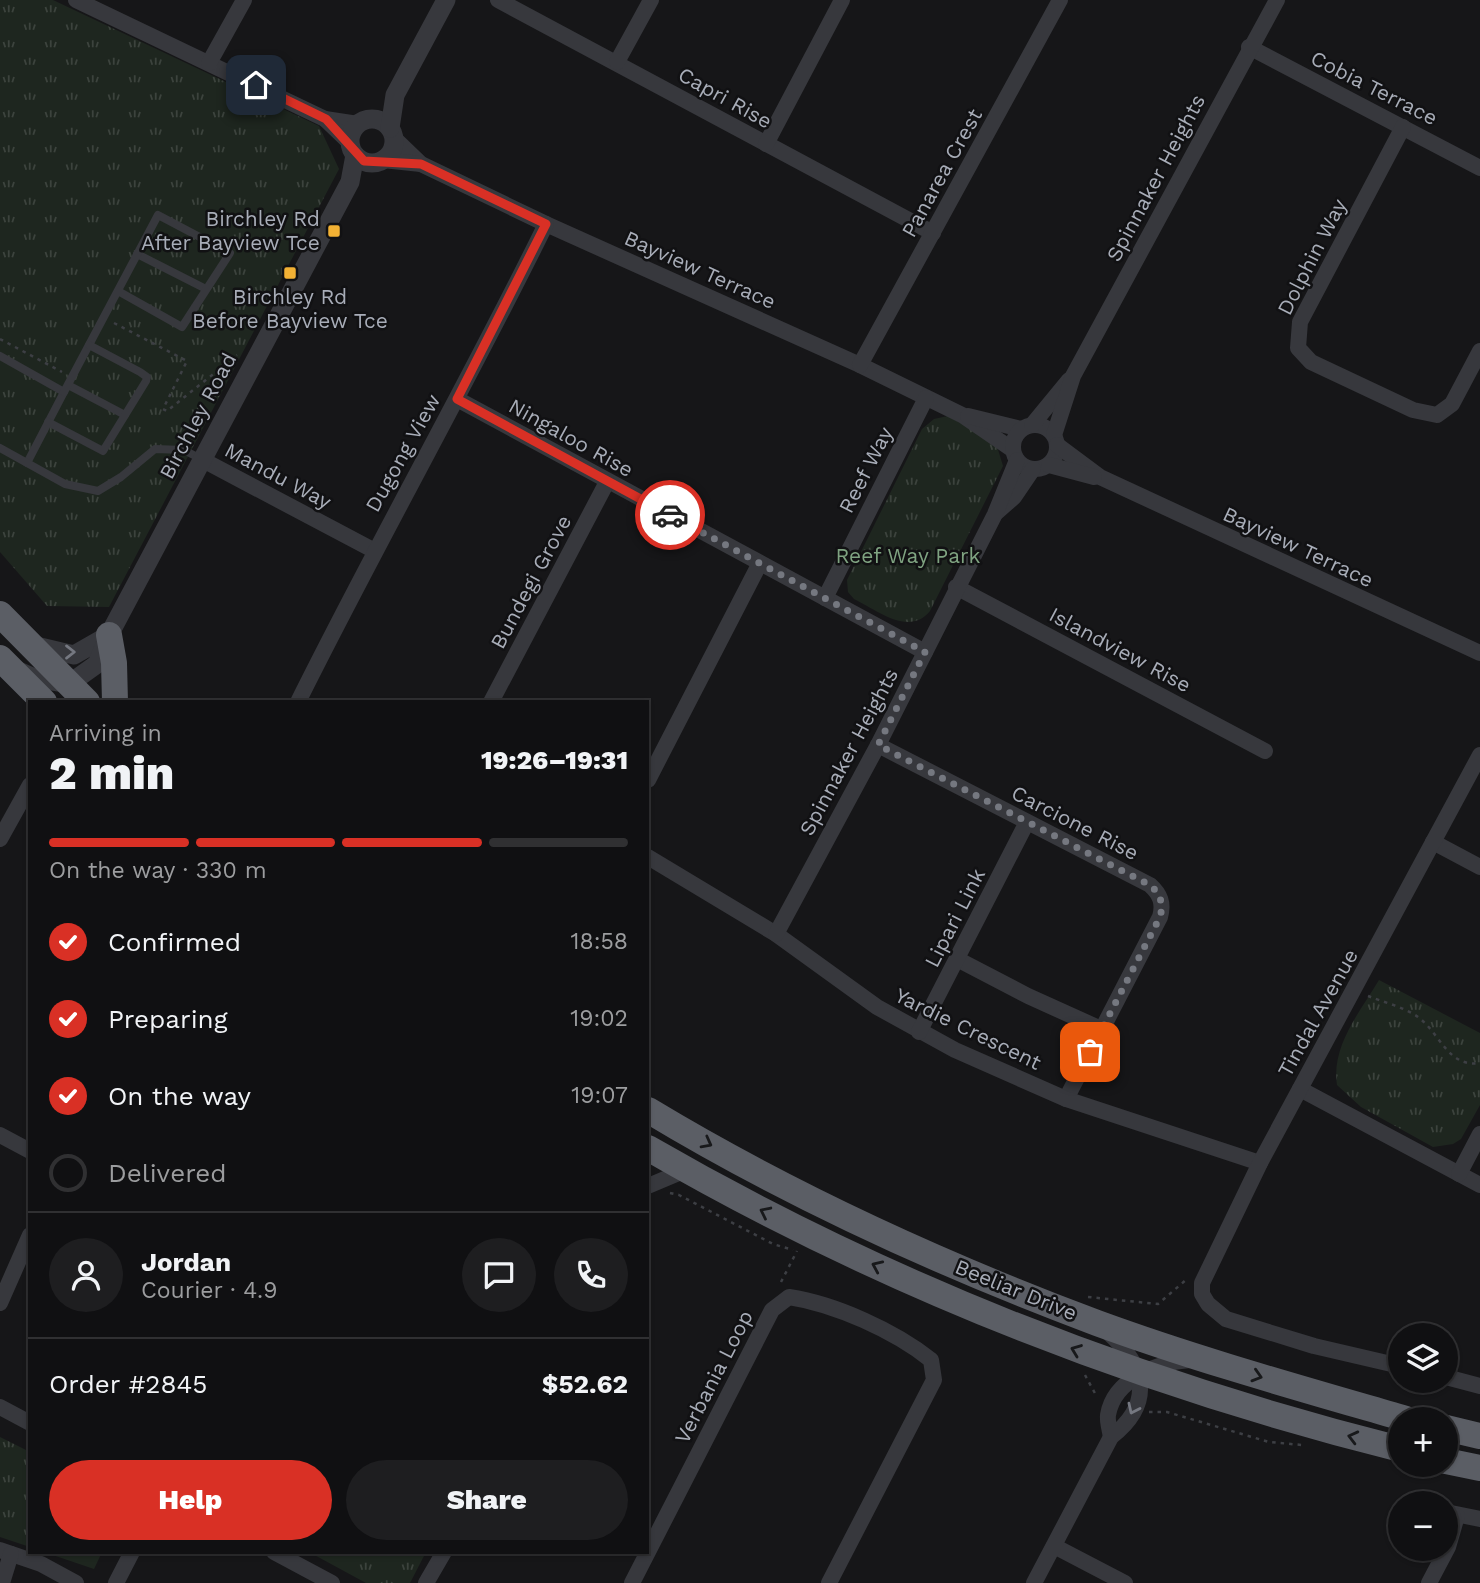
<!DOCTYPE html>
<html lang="en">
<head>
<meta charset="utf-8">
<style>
  body { margin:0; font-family:"Work Sans",sans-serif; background:#1e1e20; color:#f1f3f6; height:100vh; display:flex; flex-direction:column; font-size:26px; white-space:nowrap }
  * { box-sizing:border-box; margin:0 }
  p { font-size:23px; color:#9c9d9f }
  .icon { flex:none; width:38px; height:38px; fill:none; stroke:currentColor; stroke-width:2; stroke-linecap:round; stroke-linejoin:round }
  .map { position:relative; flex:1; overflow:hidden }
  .details { position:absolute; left:28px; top:700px; width:621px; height:854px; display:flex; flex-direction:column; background:#101012; border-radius:0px; box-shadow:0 2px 5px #0004,0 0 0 2px #303032 }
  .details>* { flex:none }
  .tools { position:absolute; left:1388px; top:1323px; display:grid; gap:14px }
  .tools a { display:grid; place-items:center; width:70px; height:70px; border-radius:50%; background:#101012; box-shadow:0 2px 5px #0004,0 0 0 2px #303032; font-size:35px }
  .pin { position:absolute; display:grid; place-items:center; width:60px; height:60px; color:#fff; margin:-30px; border-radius:14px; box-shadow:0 4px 10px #0006 }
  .courier { position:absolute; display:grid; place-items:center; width:70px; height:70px; margin:-35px; border:5px solid #d93025; border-radius:50%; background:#fff; color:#222; box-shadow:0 2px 9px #0007 }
  .overview em { font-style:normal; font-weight:800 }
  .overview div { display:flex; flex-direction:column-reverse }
  .overview { display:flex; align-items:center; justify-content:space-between; height:119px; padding:0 21px }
  h1 { font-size:46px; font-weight:800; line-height:52px }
  .bar { display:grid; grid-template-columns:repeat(4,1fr); gap:10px 7px; align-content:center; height:84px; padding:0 21px }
  .bar i { height:9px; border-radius:5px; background:#303032 }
  .bar .selected { background:#d93025 }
  .bar p { grid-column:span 4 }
  .line { display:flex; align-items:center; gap:18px; padding:0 21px; border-top:2px solid #303032 }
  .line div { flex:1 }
  .round { display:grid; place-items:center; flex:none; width:74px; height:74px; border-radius:37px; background:#1e1e20 }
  ol { padding:0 21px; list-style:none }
  li { display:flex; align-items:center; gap:21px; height:77px }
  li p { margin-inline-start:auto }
  li .icon { padding:7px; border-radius:50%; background:#d93025; color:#fff; stroke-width:4 }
  li:last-child { color:#9c9d9f }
  li i { width:38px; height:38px; border:4px solid #303032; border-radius:50% }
  .cta { display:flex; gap:14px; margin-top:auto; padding:14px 21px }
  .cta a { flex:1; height:80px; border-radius:42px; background:#d93025; color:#fff; font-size:28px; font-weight:800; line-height:80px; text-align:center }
  .cta a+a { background:#1e1e20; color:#f1f3f6 }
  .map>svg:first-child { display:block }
  .grass { fill:url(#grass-tufts) }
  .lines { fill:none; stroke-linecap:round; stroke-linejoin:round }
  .path { stroke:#3d3f44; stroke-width:2.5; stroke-dasharray:3.5 5; stroke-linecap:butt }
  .service { stroke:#37383d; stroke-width:8 }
  .minor { stroke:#37383d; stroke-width:16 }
  .tertiary { stroke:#37383d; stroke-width:19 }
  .trunk { stroke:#5b5e65; stroke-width:26 }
  .oneway { stroke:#757881 }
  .oneway2 { stroke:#18191b }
  .done { stroke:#757880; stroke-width:7; stroke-dasharray:0 12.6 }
  .route { stroke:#d93025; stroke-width:9 }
  .poi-dot { fill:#f2b134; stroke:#111113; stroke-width:2.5 }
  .labels { text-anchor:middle; stroke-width:5; stroke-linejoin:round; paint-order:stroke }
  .street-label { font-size:21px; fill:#a8adb8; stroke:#111113 }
  .poi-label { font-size:21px; fill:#a8adb8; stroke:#111113; text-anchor:end }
  .park-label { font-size:21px; fill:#7fa381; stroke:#111113 }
</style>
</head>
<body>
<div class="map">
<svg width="1480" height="1583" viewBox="0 0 1480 1583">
  <defs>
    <pattern id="grass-tufts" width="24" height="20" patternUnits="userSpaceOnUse" patternTransform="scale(1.75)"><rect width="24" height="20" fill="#1e261f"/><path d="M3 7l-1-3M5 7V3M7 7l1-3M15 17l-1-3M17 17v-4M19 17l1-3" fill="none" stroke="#3c433d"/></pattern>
  </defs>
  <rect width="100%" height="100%" fill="#161618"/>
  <g class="grass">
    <path d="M0 0H53L319 126 339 169 109 607 47 606 0 552Z"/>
    <path d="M948 416 996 443 1003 466 930 611C909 637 877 610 854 599L848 592 847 580 922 429 934 419Z"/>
    <path d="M1379 980 1480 1033V1105L1461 1139 1453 1144 1433 1147 1361 1107 1337 1085C1331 1046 1360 1012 1379 980Z"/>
    <path d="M0 1437 30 1452V1547L0 1537Z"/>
    <path d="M44 1552H102L94 1569Z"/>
    <path d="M309 1552H426L410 1583H366Z"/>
  </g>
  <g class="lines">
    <g class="path">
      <path d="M114 323 187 361 163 409 167 411 237 355"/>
      <path d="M0 339 62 372"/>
      <path d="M1368 996C1383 1002 1404 1007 1418 1017 1440 1033 1448 1068 1480 1063"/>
      <path d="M670 1193 679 1195 773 1244 793 1250"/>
      <path d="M781 1282 797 1251"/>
      <path d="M1088 1297 1158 1304 1187 1279"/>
      <path d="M1085 1375 1097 1397"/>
      <path d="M1149 1412H1167L1269 1442 1302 1445"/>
      <path d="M1404 1469 1431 1477"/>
    </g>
    <g class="service">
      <path d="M137 254 206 289"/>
      <path d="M0 356 64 392 27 463"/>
      <path d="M68 385 125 415"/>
      <path d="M64 392 158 215 230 253 182 327 118 291"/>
      <path d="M48 422 103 451 146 381 147 377 140 372 89 345"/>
      <path d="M0 448 65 484 98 491 121 477 155 449 184 450 201 459"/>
    </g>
    <g class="minor">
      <path d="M76 0 325 119 358 124"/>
      <path d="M498 0 933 233"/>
      <path d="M1249 47 1480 168"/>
      <path d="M617 62 651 0"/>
      <path d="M209 63 244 0"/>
      <path d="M325 119 350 143"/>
      <path d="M1403 127 1300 322 1298 348 1311 362 1413 410 1437 415 1452 404 1480 351"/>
      <path d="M394 138 421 164 546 224 860 365 962 415 1013 450"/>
      <path d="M766 144 842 0"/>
      <path d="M383 160 421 164"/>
      <path d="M860 365 1060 0"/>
      <path d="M457 399 925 652"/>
      <path d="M968 416 1021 429"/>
      <circle cx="1035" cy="447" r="22"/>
      <path d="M1032 425 1069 380"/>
      <path d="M1054 435 1073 376 1277 0"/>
      <path d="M1057 445 1100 477 1480 653"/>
      <path d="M201 459 373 550"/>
      <path d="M1049 465 1094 477"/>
      <path d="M997 512 1014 497 1033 469"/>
      <path d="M956 587 1265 751"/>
      <path d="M825 598 926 398"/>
      <path d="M298 702C378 541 467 385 546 224"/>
      <path d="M491 702 607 482"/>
      <path d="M878 745 1150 885C1160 894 1164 903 1160 917L1066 1099"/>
      <path d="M648 780 760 563"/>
      <path d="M0 839 30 785"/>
      <path d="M1433 842 1480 867"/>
      <path d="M648 857 776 934 877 1007 955 1050 1066 1099 1260 1163"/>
      <path d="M776 934 878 745 995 514 1017 460"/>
      <path d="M957 959 1028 996 1101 1029"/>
      <path d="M919 1032 1027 822"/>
      <path d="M1300 1089 1480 1185"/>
      <path d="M0 1135 30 1151"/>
      <path d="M1459 1174 1480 1134"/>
      <path d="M648 1186 686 1170"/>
      <path d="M0 1303 30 1235"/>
      <path d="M1400 1366 1314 1346 1226 1319 1208 1304 1202 1294V1283L1260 1163 1480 755"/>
      <path d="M1446 1377 1480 1386"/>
      <path d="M0 1407 30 1423"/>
      <path d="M1111 1437C1110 1431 1107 1421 1108 1415 1114 1379 1158 1362 1190 1360"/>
      <path d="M1446 1512 1480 1519"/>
      <path d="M1054 1546 1125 1583"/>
      <path d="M0 1550 41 1564 76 1583"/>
      <path d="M274 1552 332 1583"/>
      <path d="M2 1583 11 1554"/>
      <path d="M116 1583 132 1552"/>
      <path d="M426 1583 444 1552"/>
      <path d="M632 1583 772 1310 789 1297C835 1304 895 1331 931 1360L934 1380 829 1583"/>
      <path d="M1034 1583 1111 1437C1155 1403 1145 1366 1108 1332"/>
      <path d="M1429 1583 1448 1547 1457 1516"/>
    </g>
    <g class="tertiary">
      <circle cx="372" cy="141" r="22"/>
      <path d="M390 128 395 95 446 0"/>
      <path d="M32 645 74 655 109 635"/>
      <path d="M16 670 34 678 69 684 97 664 109 635 350 182 355 155"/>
    </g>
    <g class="trunk">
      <path d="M0 614 87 702"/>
      <path d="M109 635 114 663 115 702"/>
      <path d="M0 658 44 702"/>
      <path d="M648 1110C789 1195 942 1265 1097 1323 1198 1360 1303 1389 1406 1419"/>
      <path d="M648 1148C883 1284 1137 1383 1400 1449"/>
      <path d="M1446 1428 1480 1436"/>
      <path d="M1446 1461 1480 1468"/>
    </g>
  </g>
  <defs><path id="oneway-chevron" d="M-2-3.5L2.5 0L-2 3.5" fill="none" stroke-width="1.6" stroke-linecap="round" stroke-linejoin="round" transform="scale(1.75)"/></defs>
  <g class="oneway">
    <use href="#oneway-chevron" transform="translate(70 652)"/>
    <use href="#oneway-chevron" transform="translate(1133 1409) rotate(115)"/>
  </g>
  <g class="oneway2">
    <use href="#oneway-chevron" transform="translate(707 1143) rotate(28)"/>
    <use href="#oneway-chevron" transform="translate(765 1212) rotate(-154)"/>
    <use href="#oneway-chevron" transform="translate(877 1266) rotate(-156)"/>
    <use href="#oneway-chevron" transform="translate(1076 1350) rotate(-159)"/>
    <use href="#oneway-chevron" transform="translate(1257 1376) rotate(17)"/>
    <use href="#oneway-chevron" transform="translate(1353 1437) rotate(-166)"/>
  </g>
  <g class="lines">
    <path class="done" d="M670 515 925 652 878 745 1150 885C1160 894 1164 903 1160 917L1090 1052"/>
    <path class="route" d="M256 85 326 119 364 161 421 164 546 224 457 399 670 515"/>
  </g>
  <g class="poi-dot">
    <rect x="327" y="224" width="14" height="14" rx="3.5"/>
    <rect x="283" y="266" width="14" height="14" rx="3.5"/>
  </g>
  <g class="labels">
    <g class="street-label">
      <text transform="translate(1374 88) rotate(27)" y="7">Cobia Terrace</text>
      <text transform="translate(725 98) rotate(29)" y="7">Capri Rise</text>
      <text transform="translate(942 173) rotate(-61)" y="7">Panarea Crest</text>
      <text transform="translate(1156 178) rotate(-62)" y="7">Spinnaker Heights</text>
      <text transform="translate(1312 257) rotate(-63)" y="7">Dolphin Way</text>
      <text transform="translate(700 270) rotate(24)" y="7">Bayview Terrace</text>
      <text transform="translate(198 416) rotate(-62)" y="7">Birchley Road</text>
      <text transform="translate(571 438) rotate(29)" y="7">Ningaloo Rise</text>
      <text transform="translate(403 453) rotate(-61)" y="7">Dugong View</text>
      <text transform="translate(866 470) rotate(-63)" y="7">Reef Way</text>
      <text transform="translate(278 476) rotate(28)" y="7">Mandu Way</text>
      <text transform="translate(1298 547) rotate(25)" y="7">Bayview Terrace</text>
      <text transform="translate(531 582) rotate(-62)" y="7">Bundegi Grove</text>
      <text transform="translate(1120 650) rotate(28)" y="7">Islandview Rise</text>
      <text transform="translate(849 752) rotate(-62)" y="7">Spinnaker Heights</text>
      <text transform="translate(1075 823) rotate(27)" y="7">Carcione Rise</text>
      <text transform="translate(955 918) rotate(-63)" y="7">Lipari Link</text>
      <text transform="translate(1318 1013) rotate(-61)" y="7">Tindal Avenue</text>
      <text transform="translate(968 1029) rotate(26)" y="7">Yardie Crescent</text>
      <text transform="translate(1016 1290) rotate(22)" y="7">Beeliar Drive</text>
      <text transform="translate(714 1377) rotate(-63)" y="7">Verbania Loop</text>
    </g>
    <g class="poi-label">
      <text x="320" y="226">Birchley Rd<tspan x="320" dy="24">After Bayview Tce</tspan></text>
      <text x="290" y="304" text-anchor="middle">Birchley Rd<tspan x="290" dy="24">Before Bayview Tce</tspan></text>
    </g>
    <g class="park-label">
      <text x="908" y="563">Reef Way Park</text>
    </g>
  </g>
</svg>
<div class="tools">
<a><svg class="icon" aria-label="layers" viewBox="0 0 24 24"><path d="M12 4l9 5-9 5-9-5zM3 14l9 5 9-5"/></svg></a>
<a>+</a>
<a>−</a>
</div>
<div class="pin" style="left:1090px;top:1052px;background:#ea580c"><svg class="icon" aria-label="bag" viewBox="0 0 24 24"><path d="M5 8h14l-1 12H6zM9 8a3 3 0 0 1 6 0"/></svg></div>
<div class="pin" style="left:256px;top:85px;background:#1f2937"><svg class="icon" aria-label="home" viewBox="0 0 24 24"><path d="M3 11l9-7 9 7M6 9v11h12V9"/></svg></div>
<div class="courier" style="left:670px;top:515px"><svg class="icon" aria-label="car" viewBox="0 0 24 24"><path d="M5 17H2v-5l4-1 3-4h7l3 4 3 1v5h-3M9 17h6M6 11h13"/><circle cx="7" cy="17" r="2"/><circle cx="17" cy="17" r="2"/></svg></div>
<section class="details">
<div class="overview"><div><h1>2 min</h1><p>Arriving in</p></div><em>19:26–19:31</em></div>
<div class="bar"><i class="selected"></i><i class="selected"></i><i class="selected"></i><i></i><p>On the way · 330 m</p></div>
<ol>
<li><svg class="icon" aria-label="check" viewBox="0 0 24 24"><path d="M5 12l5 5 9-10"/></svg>Confirmed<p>18:58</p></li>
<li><svg class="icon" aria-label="check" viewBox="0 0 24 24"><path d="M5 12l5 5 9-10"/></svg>Preparing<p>19:02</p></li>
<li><svg class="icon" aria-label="check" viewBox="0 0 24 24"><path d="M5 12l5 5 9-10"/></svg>On the way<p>19:07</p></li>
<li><i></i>Delivered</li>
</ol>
<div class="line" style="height:126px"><a class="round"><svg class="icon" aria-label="person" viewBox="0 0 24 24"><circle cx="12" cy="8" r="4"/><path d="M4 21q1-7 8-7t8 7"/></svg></a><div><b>Jordan</b><p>Courier · 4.9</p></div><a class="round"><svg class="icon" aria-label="chat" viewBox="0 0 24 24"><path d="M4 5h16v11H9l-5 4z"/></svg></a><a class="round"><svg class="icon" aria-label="phone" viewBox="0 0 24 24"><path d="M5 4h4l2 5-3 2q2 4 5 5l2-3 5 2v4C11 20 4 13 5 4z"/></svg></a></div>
<div class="line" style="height:91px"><div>Order #2845</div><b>$52.62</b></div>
<div class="cta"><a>Help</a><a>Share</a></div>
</section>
</div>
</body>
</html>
